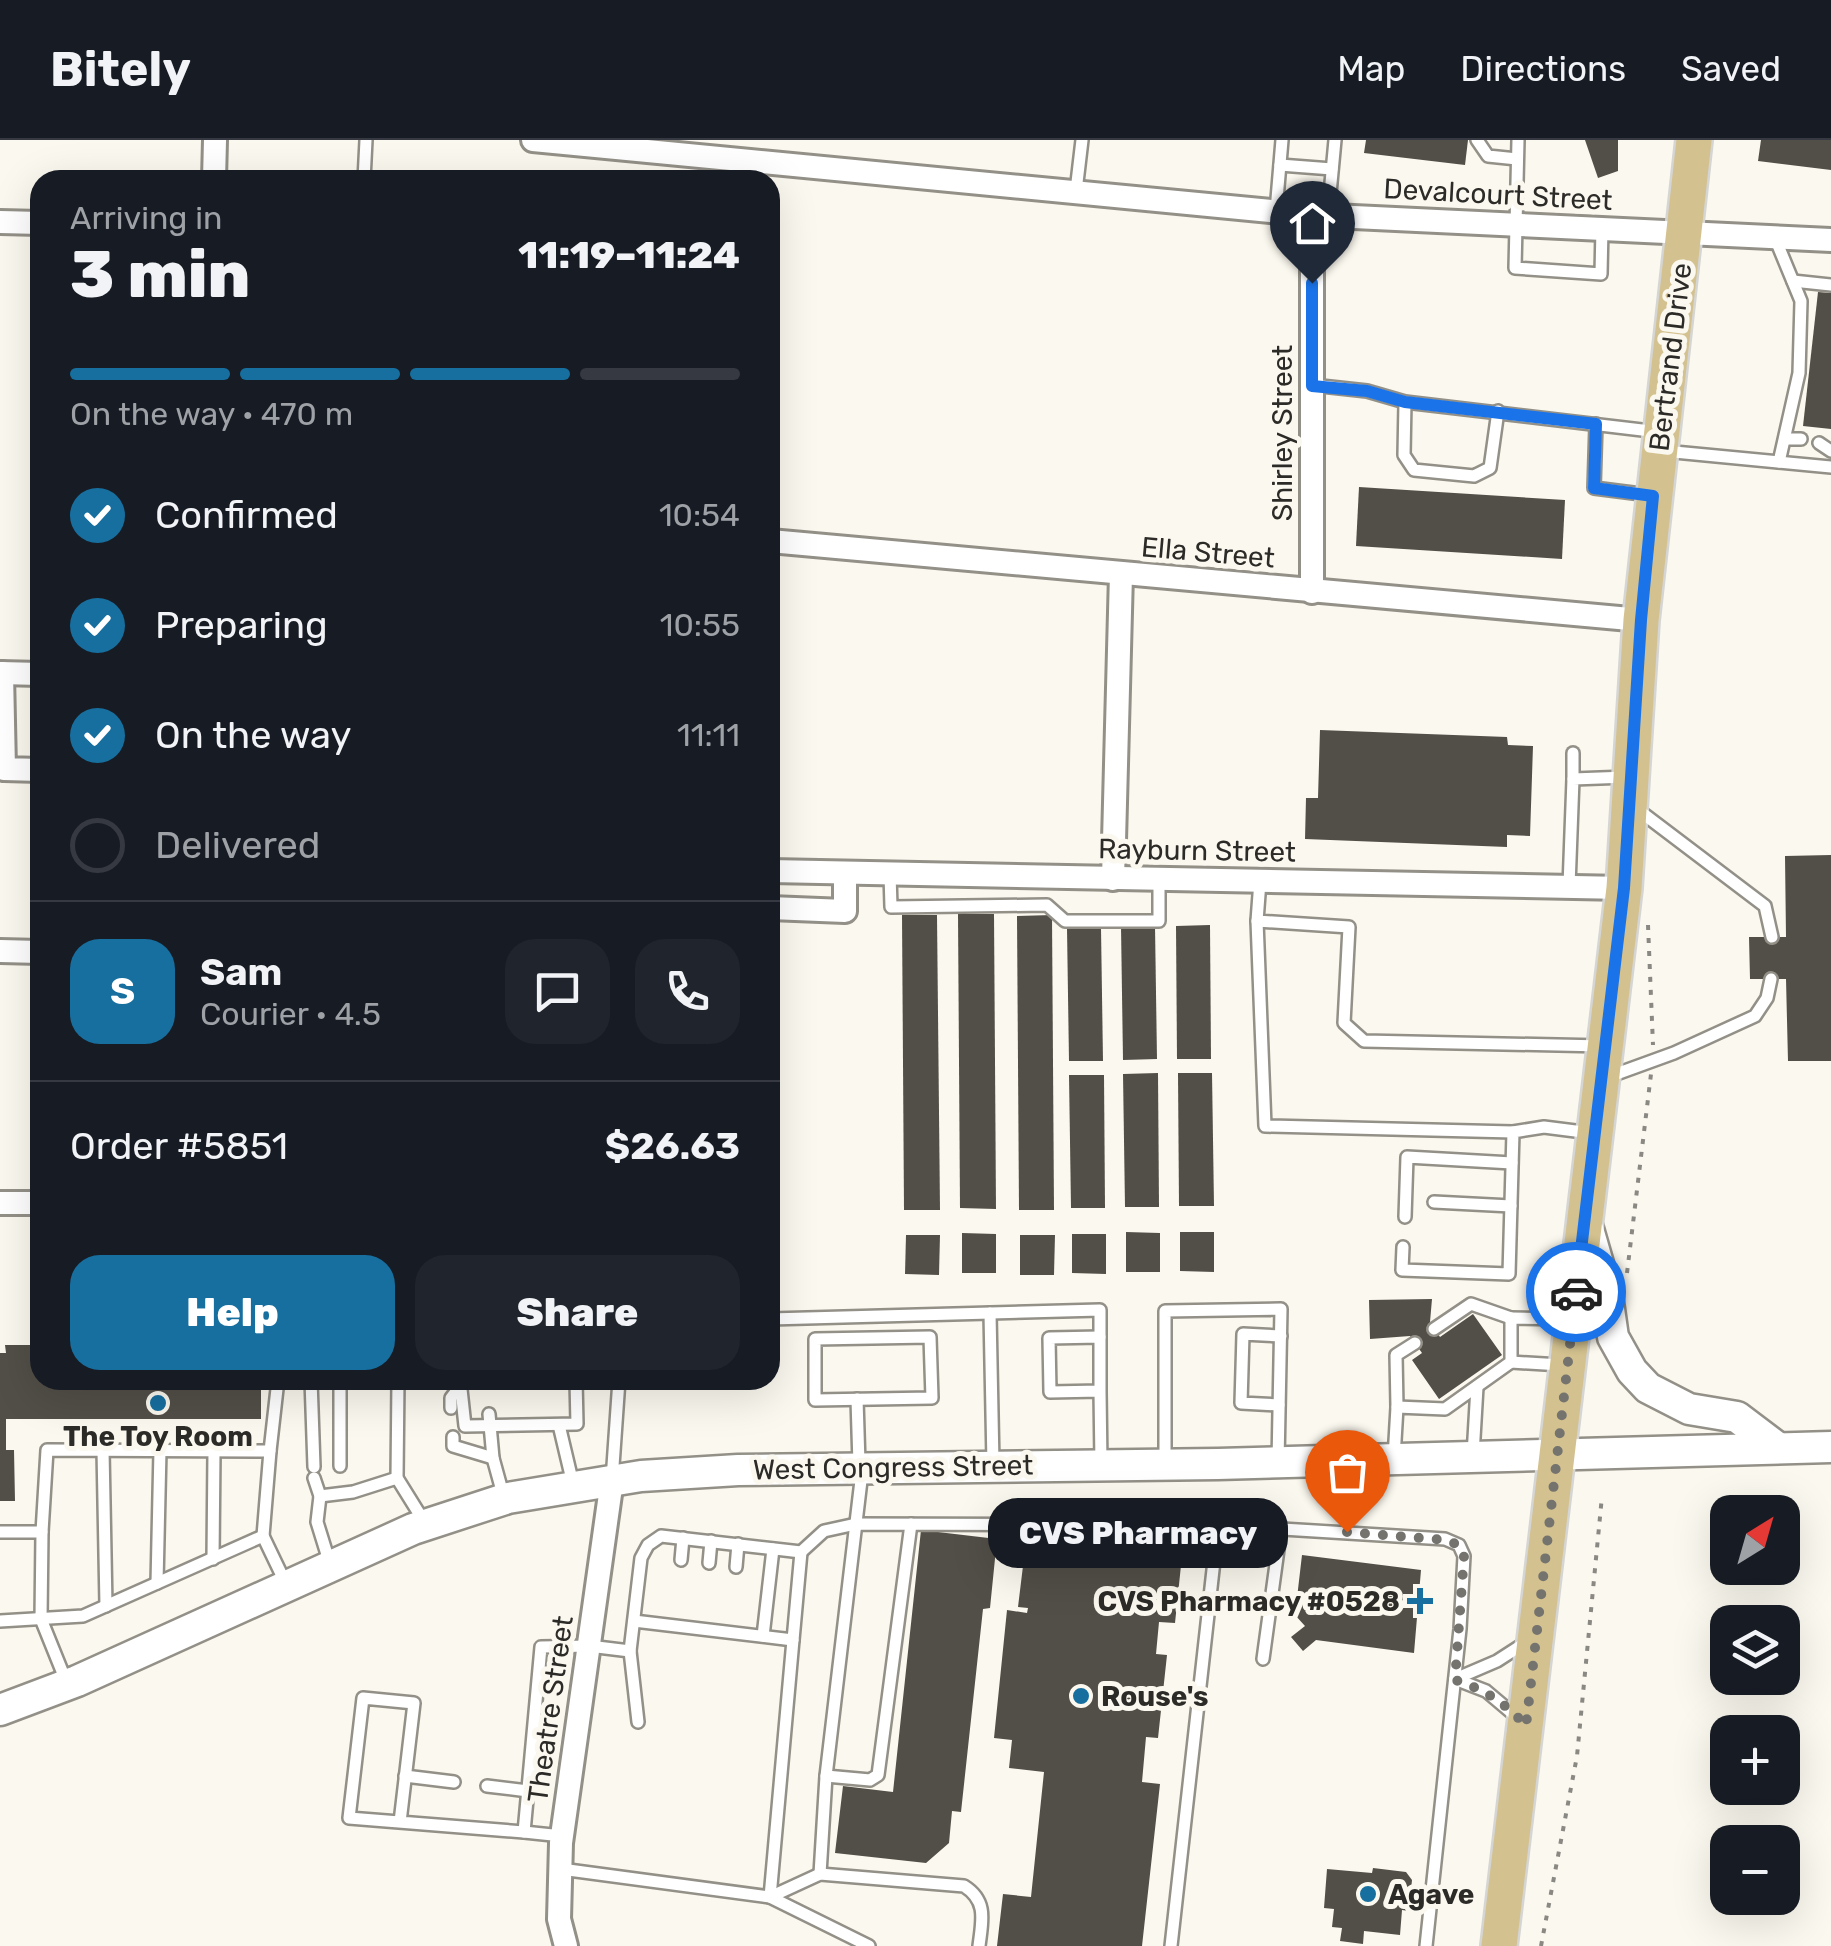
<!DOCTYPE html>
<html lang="en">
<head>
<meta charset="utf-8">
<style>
  body { margin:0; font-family:Rubik,sans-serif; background:#20242c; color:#f1f3f6; height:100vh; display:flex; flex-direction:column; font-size:38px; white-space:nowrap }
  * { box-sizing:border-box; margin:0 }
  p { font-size:32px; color:#9ea1a6 }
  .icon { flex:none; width:55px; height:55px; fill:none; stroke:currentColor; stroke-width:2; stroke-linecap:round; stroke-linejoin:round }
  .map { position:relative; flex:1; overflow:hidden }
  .panel { position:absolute; left:30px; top:30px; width:750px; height:1220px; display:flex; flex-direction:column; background:#171b24; border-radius:30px; box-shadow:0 10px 40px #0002 }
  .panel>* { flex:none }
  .needle { width:65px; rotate:37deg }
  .fabs { position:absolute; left:1710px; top:1355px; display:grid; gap:20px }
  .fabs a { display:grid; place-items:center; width:90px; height:90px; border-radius:20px; background:#171b24; box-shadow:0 10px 40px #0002; font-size:50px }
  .pin { position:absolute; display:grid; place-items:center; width:85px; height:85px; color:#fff; margin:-102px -42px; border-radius:50% 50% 50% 0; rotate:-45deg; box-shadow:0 0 10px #0007 }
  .pin .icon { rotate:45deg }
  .courier { position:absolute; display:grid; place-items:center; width:100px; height:100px; margin:-50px; border:8px solid #1a73e8; border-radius:50%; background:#fff; color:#222; box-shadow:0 2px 12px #0007 }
  .bubble { position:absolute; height:70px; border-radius:30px; background:#171b24; box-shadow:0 10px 40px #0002; font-size:32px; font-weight:800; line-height:70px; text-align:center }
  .headline em { font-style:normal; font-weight:800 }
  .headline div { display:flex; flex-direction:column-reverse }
  .headline { display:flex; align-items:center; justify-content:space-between; height:170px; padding:0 40px }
  h1 { font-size:65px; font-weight:800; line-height:75px }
  .bar { display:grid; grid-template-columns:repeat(4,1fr); gap:15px 10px; align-content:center; height:120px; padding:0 40px }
  .bar i { height:12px; border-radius:8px; background:#363941 }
  .bar .active { background:#176f9f }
  .bar p { grid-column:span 4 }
  .line { display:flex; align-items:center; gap:25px; padding:0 40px; border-top:2px solid #363941 }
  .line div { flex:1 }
  .round { display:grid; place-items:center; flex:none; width:105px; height:105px; border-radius:30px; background:#20242c }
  ol { padding:0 40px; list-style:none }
  li { display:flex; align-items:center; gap:30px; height:110px }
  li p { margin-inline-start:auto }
  li .icon { padding:10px; border-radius:50%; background:#176f9f; color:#fff; stroke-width:4 }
  li:last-child { color:#9ea1a6 }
  li i { width:55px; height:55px; border:5px solid #363941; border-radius:50% }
  .primary-button { display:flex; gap:20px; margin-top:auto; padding:20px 40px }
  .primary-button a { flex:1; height:115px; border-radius:30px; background:#176f9f; color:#fff; font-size:40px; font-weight:800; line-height:115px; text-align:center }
  .primary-button a+a { background:#20242c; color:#f1f3f6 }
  header { display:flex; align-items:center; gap:60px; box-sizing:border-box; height:140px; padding:0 50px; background:#171b24; border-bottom:2px solid #363941 }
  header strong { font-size:48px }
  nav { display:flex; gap:55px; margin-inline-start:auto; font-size:35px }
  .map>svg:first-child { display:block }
  .building { fill:#524f48 }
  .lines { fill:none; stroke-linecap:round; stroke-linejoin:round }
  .service-casing { stroke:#939088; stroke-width:16 }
  .minor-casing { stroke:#939088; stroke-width:28 }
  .secondary-casing { stroke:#939088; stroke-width:35 }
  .primary-casing { stroke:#d5d5d4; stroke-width:40 }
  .path { stroke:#8a8883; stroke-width:4; stroke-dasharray:5 8; stroke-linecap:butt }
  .service { stroke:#fff; stroke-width:11 }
  .minor { stroke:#fff; stroke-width:22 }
  .secondary { stroke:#fff; stroke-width:30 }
  .primary { stroke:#d3c18f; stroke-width:35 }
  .done { stroke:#74736e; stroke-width:10; stroke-dasharray:0 18 }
  .route { stroke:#1a73e8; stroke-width:12 }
  .poi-dot { fill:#176f9f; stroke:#fbf8ef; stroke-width:4 }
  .labels { text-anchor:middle; stroke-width:10; stroke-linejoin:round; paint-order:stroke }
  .street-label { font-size:28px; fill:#2c2b28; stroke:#fbf8ef }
  .poi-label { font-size:28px; font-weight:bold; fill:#2c2b28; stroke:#fbf8ef; text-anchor:start }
</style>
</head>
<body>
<header>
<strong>Bitely</strong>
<nav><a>Map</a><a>Directions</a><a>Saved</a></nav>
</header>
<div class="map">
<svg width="1831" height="1806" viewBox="0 0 1831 1806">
  <rect width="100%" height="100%" fill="#fbf8ef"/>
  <g class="building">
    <path d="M1366 0H1468L1465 25 1364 13Z"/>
    <path d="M1585 0H1618V31L1598 38Z"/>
    <path d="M1761 0H1831V30L1758 21Z"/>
    <path d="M1818 152 1831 153V289L1803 286Z"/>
    <path d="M1359 347 1565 360 1562 419 1356 406Z"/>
    <path d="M1320 590 1507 597 1508 605 1533 606 1530 696 1507 695V707L1305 699 1306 658H1318Z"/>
    <path d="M1831 715V921H1788L1786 839H1750L1749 797H1786L1785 716Z"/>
    <path d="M958 774H994L996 1069 960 1068Z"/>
    <path d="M902 775H937L940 1070H904Z"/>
    <path d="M1052 775 1054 1070H1019L1017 776Z"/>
    <path d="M1210 785 1211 919H1177L1176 786Z"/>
    <path d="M1121 786H1155L1157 919 1123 920Z"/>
    <path d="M1067 788H1101L1103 921H1069Z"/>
    <path d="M1158 933 1159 1067H1125L1123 934Z"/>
    <path d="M1178 933H1212L1214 1066H1179Z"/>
    <path d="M1069 935H1104L1105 1068H1071Z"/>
    <path d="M1126 1092 1160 1093V1132H1126Z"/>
    <path d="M1180 1092H1214V1132L1180 1131Z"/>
    <path d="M962 1093 996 1094V1133H962Z"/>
    <path d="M1072 1094H1106V1134L1072 1133Z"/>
    <path d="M906 1095H940L939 1135 905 1134Z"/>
    <path d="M1020 1095H1055L1054 1135H1020Z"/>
    <path d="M1432 1159 1430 1182 1440 1197 1473 1174 1502 1215 1439 1259 1412 1220 1422 1213 1410 1196 1370 1199 1369 1160Z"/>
    <path d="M5 1205H40V1240H261V1279H6V1310H14L15 1361H0V1213H6Z"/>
    <path d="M1185 1387 1175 1483 1159 1482 1156 1514 1167 1515 1158 1598 1146 1597 1142 1642 1160 1644 1142 1806H997L1003 1754 1031 1757 1044 1632 1009 1628 1012 1600 994 1598 1007 1470 1027 1473 1028 1468 1018 1467 1027 1393Z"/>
    <path d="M921 1390 997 1399 990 1468 983 1469 961 1672 952 1671 949 1703 926 1723 835 1713 843 1646 893 1652Z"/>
    <path d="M1302 1415 1421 1430 1414 1513 1316 1500 1303 1511 1291 1497 1305 1486 1295 1475Z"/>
    <path d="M1373 1728 1406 1732 1412 1740 1409 1771 1402 1770 1400 1795 1364 1791 1363 1804 1340 1801 1342 1788 1332 1787 1334 1769 1324 1768 1327 1729 1372 1733Z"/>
  </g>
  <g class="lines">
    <defs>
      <g id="service">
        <path d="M1477 0 1488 16 1517 19"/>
        <path d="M1518 0 1515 128 1601 134 1602 88"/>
        <path d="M1280 25 1332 29"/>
        <path d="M364 40 366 0"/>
        <path d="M1076 51 1082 0"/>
        <path d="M1276 71 1282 0"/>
        <path d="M1328 75 1335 0"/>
        <path d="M1775 98 1801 161 1799 233 1779 322"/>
        <path d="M1793 141 1831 145"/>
        <path d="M1312 245 1367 251 1405 262 1659 292"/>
        <path d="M1405 262 1404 315 1414 330 1474 336 1490 328 1498 271"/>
        <path d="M1596 284 1594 348 1649 355"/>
        <path d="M1786 299H1801"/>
        <path d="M1819 303 1831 311"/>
        <path d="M1664 311 1831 327"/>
        <path d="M1573 639V613"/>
        <path d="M1637 669 1765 766 1772 797"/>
        <path d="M890 734 891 767 1047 765 1065 781H1159V740"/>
        <path d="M1260 741 1257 781 1349 787 1344 883 1364 901 1603 906"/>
        <path d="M1569 746 1573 639 1627 637"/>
        <path d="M1257 781 1265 986 1513 992"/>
        <path d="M1608 937 1674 913 1755 876 1767 858 1771 839"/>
        <path d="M1434 1062 1511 1066"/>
        <path d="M1405 1077 1407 1017 1512 1023"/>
        <path d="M1403 1107 1402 1130 1509 1134 1513 992 1544 987 1591 993"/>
        <path d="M990 1173 993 1324"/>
        <path d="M770 1179 1100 1170V1197"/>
        <path d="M1434 1189 1471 1164 1511 1178"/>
        <path d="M930 1197 932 1258 815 1260V1199Z"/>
        <path d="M1511 1222 1561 1225"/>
        <path d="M311 1240 314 1327"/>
        <path d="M340 1240V1326"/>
        <path d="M398 1240 397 1338 425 1383"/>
        <path d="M460 1240 465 1286 577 1284 576 1240"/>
        <path d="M1100 1251V1197L1049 1198 1050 1252 1100 1251 1101 1324"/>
        <path d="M857 1259 859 1324"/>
        <path d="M1279 1265 1241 1263 1243 1194 1281 1196"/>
        <path d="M1397 1267 1396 1215 1415 1203"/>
        <path d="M451 1268V1258L461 1245"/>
        <path d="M489 1274 493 1318 504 1358"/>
        <path d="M559 1285 573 1344"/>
        <path d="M453 1297V1306L493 1318"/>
        <path d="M103 1310 106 1466"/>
        <path d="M270 1311 278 1240"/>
        <path d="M1473 1315 1477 1247"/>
        <path d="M1394 1318 1397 1267 1445 1269 1511 1222V1178L1569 1179"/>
        <path d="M1165 1323V1171L1281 1169 1278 1322"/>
        <path d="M314 1338 320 1356 317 1382 330 1424"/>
        <path d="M612 1340 619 1240"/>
        <path d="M320 1356 353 1352 397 1338"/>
        <path d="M0 1392H42L41 1479 66 1541"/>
        <path d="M42 1392 47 1310 270 1311 263 1396"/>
        <path d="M213 1419 214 1311"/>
        <path d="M681 1420 683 1398"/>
        <path d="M709 1423 711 1401"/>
        <path d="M736 1427 738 1404"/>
        <path d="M157 1443 160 1310"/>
        <path d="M0 1481 83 1476 263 1396 286 1444"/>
        <path d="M634 1481 793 1500 801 1412"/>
        <path d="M763 1496 773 1409"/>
        <path d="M1263 1519 1281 1388"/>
        <path d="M1455 1539 1497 1521 1528 1501"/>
        <path d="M1455 1539 1486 1551 1518 1578"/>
        <path d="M638 1582 630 1511 641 1418 648 1405 661 1396 801 1412 824 1391 856 1384 1218 1385"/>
        <path d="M405 1636 454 1642"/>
        <path d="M826 1636 870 1640 878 1635 911 1384"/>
        <path d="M487 1646 528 1651"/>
        <path d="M400 1682 414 1563 363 1558 349 1678 524 1692 541 1507 589 1506 630 1511"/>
        <path d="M524 1692 562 1696"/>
        <path d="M561 1729 770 1757 869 1806"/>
        <path d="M820 1734 826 1636 862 1332"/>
        <path d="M770 1757 820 1734 964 1746C988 1761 982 1781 979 1806"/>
        <path d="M770 1757 793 1500"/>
        <path d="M1171 1806 1218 1385 1445 1399 1459 1405 1464 1416 1460 1489 1426 1806"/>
      </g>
      <g id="minor">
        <path d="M533 0 1312 75 1831 100"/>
        <path d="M214 40 215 0"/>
        <path d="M0 82 40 83"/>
        <path d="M770 401 1641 480"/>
        <path d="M1312 452V75"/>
        <path d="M0 533 40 534"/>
        <path d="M2 533 4 629 40 630"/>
        <path d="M770 731 1624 748"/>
        <path d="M1113 739 1121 434"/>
        <path d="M770 768 845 771V733"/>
        <path d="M0 811 40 812"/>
        <path d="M0 1063H40"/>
        <path d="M566 1806 559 1779 561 1703 612 1340"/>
      </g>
      <g id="secondary">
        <path d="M1586 1082 1607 1155 1613 1197 1632 1231 1648 1248 1689 1269 1737 1277 1778 1308"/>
        <path d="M0 1570 77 1541 413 1389 508 1358 641 1336 738 1330 1218 1324 1831 1307"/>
      </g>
      <path id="primary" d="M1499 1806 1624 748 1641 480 1694 0"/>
    </defs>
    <use href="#service" class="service-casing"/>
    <use href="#minor" class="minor-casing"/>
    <use href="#secondary" class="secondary-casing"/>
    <use href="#primary" class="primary-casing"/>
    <g class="path">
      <path d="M1648 785 1653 905"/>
      <path d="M1627 1133 1651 934"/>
      <path d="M1541 1806 1577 1616 1602 1356"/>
    </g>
    <use href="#service" class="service"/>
    <use href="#minor" class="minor"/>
    <use href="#secondary" class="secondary"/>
    <use href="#primary" class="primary"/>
  </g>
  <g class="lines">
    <path class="done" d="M1347 1392 1445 1400 1459 1405 1464 1416 1455 1540C1485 1550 1504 1562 1526 1586L1576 1152"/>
    <path class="route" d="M1312 143V246L1367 251 1405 262 1596 284 1594 348 1653 356 1641 480 1624 748 1576 1152"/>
  </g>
  <g class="poi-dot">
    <circle cx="158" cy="1263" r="10"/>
    <path d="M1415 1446h10v10h10v10h-10v10h-10v-10h-10v-10h10z"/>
    <circle cx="1081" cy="1556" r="10"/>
    <circle cx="1368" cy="1754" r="10"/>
  </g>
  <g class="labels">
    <g class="street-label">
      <text transform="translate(1498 54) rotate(3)" y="10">Devalcourt Street</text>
      <text transform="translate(1670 217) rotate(-83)" y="10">Bertrand Drive</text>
      <text transform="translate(1282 293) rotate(-90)" y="10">Shirley Street</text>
      <text transform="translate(1208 412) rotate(5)" y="10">Ella Street</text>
      <text transform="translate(1197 710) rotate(1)" y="10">Rayburn Street</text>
      <text transform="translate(893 1327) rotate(-1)" y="10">West Congress Street</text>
      <text transform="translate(550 1569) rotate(-82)" y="10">Theatre Street</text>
    </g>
    <g class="poi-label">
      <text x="158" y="1306" text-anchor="middle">The Toy Room</text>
      <text x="1400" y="1471" text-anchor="end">CVS Pharmacy #0528</text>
      <text x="1101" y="1566">Rouse's</text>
      <text x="1388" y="1764">Agave</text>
    </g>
  </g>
</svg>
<div class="fabs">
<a><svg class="needle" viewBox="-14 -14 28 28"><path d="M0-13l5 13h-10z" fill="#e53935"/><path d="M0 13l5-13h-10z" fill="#9ea1a6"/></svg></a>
<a><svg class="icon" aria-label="layers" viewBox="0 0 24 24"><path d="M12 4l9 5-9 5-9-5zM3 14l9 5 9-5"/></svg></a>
<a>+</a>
<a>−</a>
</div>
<div class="pin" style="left:1347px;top:1392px;background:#ea580c"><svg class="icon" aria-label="bag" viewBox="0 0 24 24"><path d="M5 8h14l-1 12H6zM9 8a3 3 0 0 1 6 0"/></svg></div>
<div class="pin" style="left:1312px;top:143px;background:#1f2937"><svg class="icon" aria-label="home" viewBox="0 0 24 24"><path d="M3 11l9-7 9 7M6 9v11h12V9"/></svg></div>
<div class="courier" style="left:1576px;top:1152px"><svg class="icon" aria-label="car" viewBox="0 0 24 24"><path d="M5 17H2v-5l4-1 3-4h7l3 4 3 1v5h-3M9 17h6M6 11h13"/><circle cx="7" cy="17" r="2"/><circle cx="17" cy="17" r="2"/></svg></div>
<div class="bubble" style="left:988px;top:1358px;width:300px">CVS Pharmacy</div>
<section class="panel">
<div class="headline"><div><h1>3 min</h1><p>Arriving in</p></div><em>11:19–11:24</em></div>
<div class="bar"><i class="active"></i><i class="active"></i><i class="active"></i><i></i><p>On the way · 470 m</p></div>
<ol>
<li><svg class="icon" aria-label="check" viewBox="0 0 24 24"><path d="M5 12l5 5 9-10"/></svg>Confirmed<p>10:54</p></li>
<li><svg class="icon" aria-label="check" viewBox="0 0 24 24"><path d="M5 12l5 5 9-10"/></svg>Preparing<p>10:55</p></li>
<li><svg class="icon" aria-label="check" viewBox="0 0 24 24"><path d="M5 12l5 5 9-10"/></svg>On the way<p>11:11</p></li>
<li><i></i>Delivered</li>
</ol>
<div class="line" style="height:180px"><b class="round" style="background:#176f9f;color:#fff">S</b><div><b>Sam</b><p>Courier · 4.5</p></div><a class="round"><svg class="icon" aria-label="chat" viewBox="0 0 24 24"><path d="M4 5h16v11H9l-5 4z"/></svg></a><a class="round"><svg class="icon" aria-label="phone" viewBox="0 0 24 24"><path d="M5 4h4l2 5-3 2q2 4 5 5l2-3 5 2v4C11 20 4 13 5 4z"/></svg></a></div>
<div class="line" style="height:130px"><div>Order #5851</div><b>$26.63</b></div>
<div class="primary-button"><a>Help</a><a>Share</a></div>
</section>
</div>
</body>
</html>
